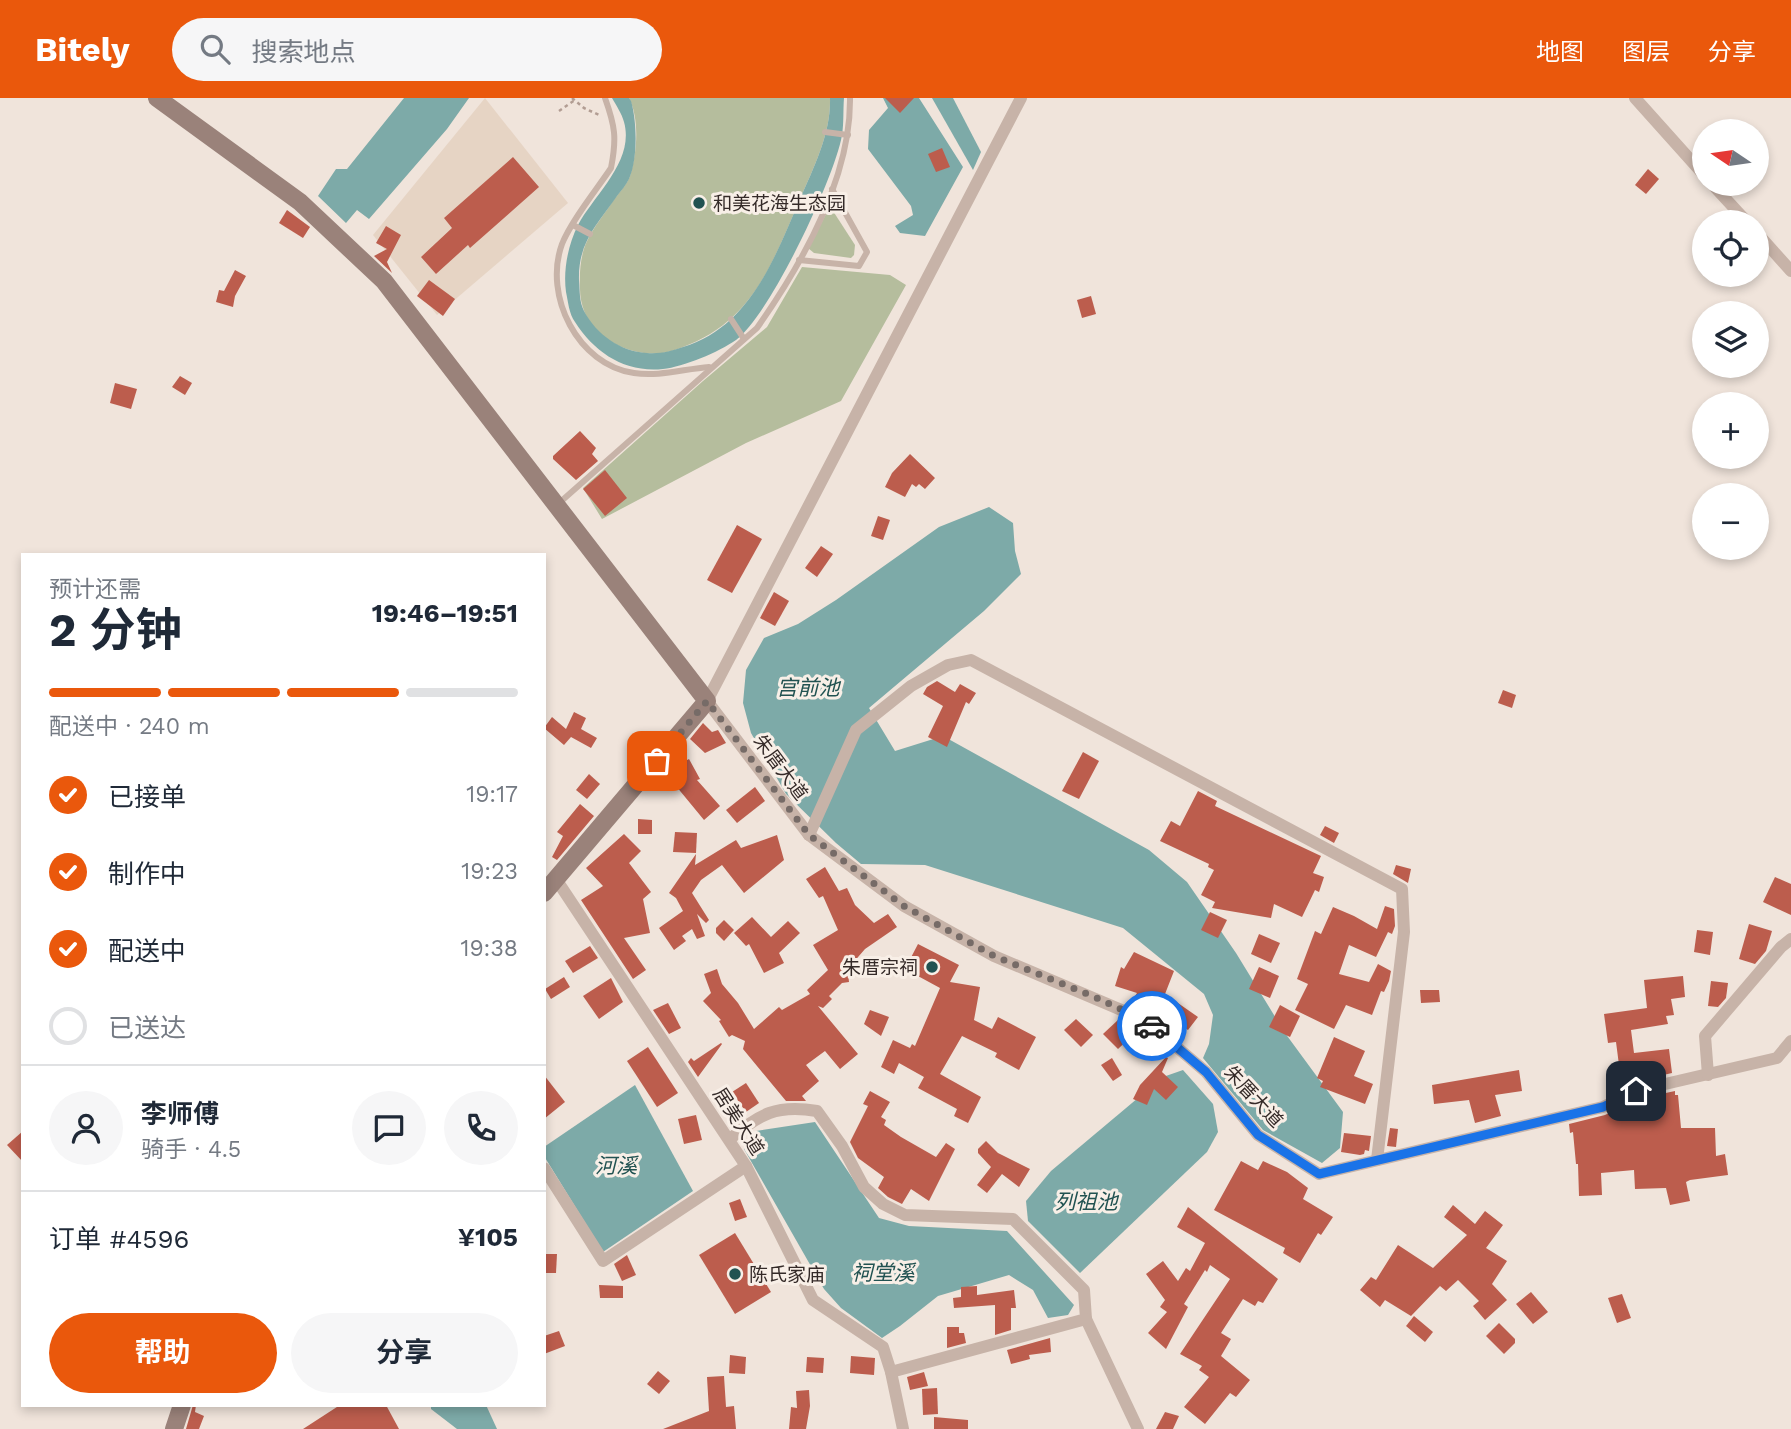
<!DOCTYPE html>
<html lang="zh">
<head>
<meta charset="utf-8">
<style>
  body { margin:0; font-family:"Work Sans","Noto Sans SC",sans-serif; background:#f6f6f7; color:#1f2937; height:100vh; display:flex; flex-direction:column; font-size:26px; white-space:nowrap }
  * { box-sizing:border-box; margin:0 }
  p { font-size:23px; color:#747a83 }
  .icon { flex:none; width:38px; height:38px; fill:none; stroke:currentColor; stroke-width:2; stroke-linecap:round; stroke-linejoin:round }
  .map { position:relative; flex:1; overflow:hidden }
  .details { position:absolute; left:21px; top:455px; width:525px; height:854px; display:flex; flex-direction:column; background:#fff; border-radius:0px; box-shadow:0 4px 10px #0003 }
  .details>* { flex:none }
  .needle { width:46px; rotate:283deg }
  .buttons { position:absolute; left:1692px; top:21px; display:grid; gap:14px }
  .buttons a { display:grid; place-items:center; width:77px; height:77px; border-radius:50%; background:#fff; box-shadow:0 4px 10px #0003; font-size:35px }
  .pin { position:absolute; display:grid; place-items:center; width:60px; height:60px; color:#fff; margin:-30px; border-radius:14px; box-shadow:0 4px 10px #0006 }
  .courier { position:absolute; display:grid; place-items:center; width:70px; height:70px; margin:-35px; border:5px solid #1a73e8; border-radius:50%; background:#fff; color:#222; box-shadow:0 2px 9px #0007 }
  .summary em { font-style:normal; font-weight:700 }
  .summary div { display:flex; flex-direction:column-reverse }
  .summary { display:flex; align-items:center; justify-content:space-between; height:119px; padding:0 28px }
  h1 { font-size:46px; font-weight:700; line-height:52px }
  .bar { display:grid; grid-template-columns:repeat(4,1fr); gap:10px 7px; align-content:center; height:84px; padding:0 28px }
  .bar i { height:9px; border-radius:5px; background:#e0e1e3 }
  .bar .current { background:#ea580c }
  .bar p { grid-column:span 4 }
  .line { display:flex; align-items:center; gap:18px; padding:0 28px; border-top:2px solid #e0e1e3 }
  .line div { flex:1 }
  .round { display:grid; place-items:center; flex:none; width:74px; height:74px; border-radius:37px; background:#f6f6f7 }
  ol { padding:0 28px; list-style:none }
  li { display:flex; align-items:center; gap:21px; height:77px }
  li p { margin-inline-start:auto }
  li .icon { padding:7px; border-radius:50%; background:#ea580c; color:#fff; stroke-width:4 }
  li:last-child { color:#747a83 }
  li i { width:38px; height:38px; border:4px solid #e0e1e3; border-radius:50% }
  .primary-button { display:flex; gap:14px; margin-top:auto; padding:14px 28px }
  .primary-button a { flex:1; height:80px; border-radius:42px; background:#ea580c; color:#fff; font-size:28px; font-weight:700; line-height:80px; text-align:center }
  .primary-button a+a { background:#f6f6f7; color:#1f2937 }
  header { display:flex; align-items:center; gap:42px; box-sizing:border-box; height:98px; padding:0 35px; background:#ea580c; color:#fff }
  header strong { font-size:33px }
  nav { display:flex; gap:38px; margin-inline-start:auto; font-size:24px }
  .search { width:490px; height:63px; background:#f6f6f7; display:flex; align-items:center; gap:18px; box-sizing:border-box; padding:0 24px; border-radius:38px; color:#747a83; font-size:26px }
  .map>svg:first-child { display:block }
  .green { fill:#b5bd9d }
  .plaza { fill:#e6d4c4 }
  .water { fill:#7daaa8 }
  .building { fill:#bc5d4d }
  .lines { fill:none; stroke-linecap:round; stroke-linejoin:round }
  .path { stroke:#b29d93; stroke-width:2.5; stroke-dasharray:3.5 3.5; stroke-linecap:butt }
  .lane { stroke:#c7b3a8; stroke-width:6 }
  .street { stroke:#c7b3a8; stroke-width:12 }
  .secondary { stroke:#9a827a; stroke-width:18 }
  .done { stroke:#766b67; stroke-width:7; stroke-dasharray:0 12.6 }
  .route { stroke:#1a73e8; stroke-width:9 }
  .poi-dot { fill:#215251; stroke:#f8efe7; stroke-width:2.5 }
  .labels { text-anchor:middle; stroke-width:6; stroke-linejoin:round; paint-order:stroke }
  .poi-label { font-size:19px; fill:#342a28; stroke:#f8efe7; text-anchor:start }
  .street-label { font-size:19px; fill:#342a28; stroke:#f8efe7 }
  .water-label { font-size:21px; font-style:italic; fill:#215251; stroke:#f8efe7 }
</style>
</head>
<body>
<header>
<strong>Bitely</strong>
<div class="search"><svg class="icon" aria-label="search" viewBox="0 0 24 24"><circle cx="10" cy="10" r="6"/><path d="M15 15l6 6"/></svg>搜索地点</div>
<nav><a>地图</a><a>图层</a><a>分享</a></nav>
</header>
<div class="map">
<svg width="1791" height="1331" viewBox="0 0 1791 1331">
  <rect width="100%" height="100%" fill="#f0e4db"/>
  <g class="green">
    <path d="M629 0H830C831 35 814 69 800 101 770 171 751 228 672 253 646 260 618 252 598 234 586 223 580 206 580 191 578 145 591 136 615 100 620 94 627 86 630 78 637 55 640 22 629 0Z"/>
    <path d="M833 113 855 147 854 157 851 160 814 155 808 150 826 116Z"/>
    <path d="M802 169 890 177 906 187 841 303 746 345 602 421 583 390 703 283 767 229Z"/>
  </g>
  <path class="plaza" d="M485 0 568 105 437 217 373 137Z"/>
  <g class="water">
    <path d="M404 0H469L447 31 369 121 357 112 346 125 318 98 336 71H347Z"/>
    <path d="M612 0H629L631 3C637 23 638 61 629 81 626 87 621 93 617 98 597 127 578 144 579 182 580 194 579 203 584 213 596 236 621 254 647 255 661 256 671 253 683 249 750 229 775 159 800 101 814 69 831 35 830 0H844C843 12 844 25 842 37 835 79 770 217 736 242 719 254 683 269 663 271 625 275 595 255 575 224 569 216 568 203 566 194 563 172 568 147 578 127 594 97 635 63 624 24 622 16 616 7 612 0Z"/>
    <path d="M883 0H919L963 69 925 138 900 135 895 128 913 117 911 108 868 51 869 32 888 10Z"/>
    <path d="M932 0H953L981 54 973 72Z"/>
    <path d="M989 409 1013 425 1015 453 1021 476 984 513 869 610 895 653 943 638 1149 752 1187 784 1236 855 1285 935 1343 1014 1340 1050 1322 1065 1263 1032 1203 960 1209 946 1213 917 1204 896 1123 830 925 767 861 766 836 745 786 696 751 635 743 605 746 572 764 540 798 526 836 502 939 429Z"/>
    <path d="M1183 972 1213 1006 1218 1034 1207 1054 1080 1175 1028 1123 1026 1103 1051 1073 1163 979Z"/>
    <path d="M635 987 693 1093 603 1154 544 1058V1049Z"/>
    <path d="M815 1024 879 1120 909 1128 1007 1133 1074 1207 1068 1217 1048 1220 1033 1192 1009 1177 938 1198 900 1228 882 1240 841 1210 824 1191 744 1051 749 1040 756 1033Z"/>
    <path d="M431 1307H486L497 1331H457L431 1311Z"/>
  </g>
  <g class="building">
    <path d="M885 0H914L900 15Z"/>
    <path d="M942 50 950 69 936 74 928 56Z"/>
    <path d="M513 59 539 89 470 150 468 147 436 176 421 159 452 130 444 120Z"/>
    <path d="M1648 71 1659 81 1646 96 1635 87Z"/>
    <path d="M287 112 310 129 303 140 279 125Z"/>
    <path d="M386 128 401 137 387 164 392 175 374 158 387 151 376 145Z"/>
    <path d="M235 172 246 178 235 198 233 209 216 204 219 192 224 193Z"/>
    <path d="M429 182 455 201 443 218 417 198Z"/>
    <path d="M1091 198 1096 216 1082 220 1077 202Z"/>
    <path d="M180 278 192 285 185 297 172 289Z"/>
    <path d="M115 285 137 291 131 311 110 305Z"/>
    <path d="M580 333 596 350 592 356 598 363 576 382 553 361V358Z"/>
    <path d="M910 356 935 380 925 391 919 386 916 389 912 386 905 399 885 389 892 375Z"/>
    <path d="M605 372 627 400 605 418 583 391Z"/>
    <path d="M878 418 890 422 883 442 871 438Z"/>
    <path d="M737 427 762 441 732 495 707 482Z"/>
    <path d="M821 448 833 456 817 479 805 470Z"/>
    <path d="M774 494 789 503 775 528 760 520Z"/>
    <path d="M937 583 955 594 960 586 976 595 969 606 966 604 947 649 928 639 943 608 923 596 927 589Z"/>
    <path d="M1503 592 1516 597 1512 610 1498 605Z"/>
    <path d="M574 614 586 620 581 631 597 640 591 650 571 639 564 647 544 630 552 619 566 631Z"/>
    <path d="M703 625 712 634 718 632 726 645 705 655 690 641Z"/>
    <path d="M1083 654 1099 663 1079 701 1062 693Z"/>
    <path d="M689 661 700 681 697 682 720 708 704 722 676 688 667 673Z"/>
    <path d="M589 676 600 686 587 701 576 692Z"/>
    <path d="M755 689 765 703 737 725 726 712Z"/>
    <path d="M1198 693 1217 703 1215 708 1321 758 1313 775 1324 779 1319 794 1315 792 1302 819 1274 806 1271 820 1212 810 1215 804 1201 797 1214 772 1208 769 1209 766 1160 743 1171 723 1180 728Z"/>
    <path d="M580 706 594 718 557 762 552 759 563 738 557 734Z"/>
    <path d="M638 721 652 722V736H638Z"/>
    <path d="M1325 728 1339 735 1334 745 1320 737Z"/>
    <path d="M675 734 697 735 696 755 673 754Z"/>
    <path d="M624 736 641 753 629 765 651 794 643 801 650 835 624 840 646 872 633 881 581 802 603 788 586 770Z"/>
    <path d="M777 737 784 762 744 795 722 767 701 782 692 795 709 822 706 825 697 816 705 838 697 841 692 831 682 838 686 843 674 852 659 830 683 813 676 800 669 795 696 756 695 767 736 742 741 750Z"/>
    <path d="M1396 767 1411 771 1408 785 1393 776Z"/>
    <path d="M825 769 839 793 847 790 855 807 874 825 888 816 897 829 865 851 852 866 854 874 848 875 849 884 842 885 829 898 832 901 823 910 818 908 858 956 840 971 825 953 806 967 819 983 802 998 806 1003H786L743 951 745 943 732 937 729 939 719 923 721 922 703 903 711 895 704 876 717 871 722 886 738 905 754 931 779 909 782 912 810 896 807 892 828 872 813 847 838 832 823 798 819 800 806 781Z"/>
    <path d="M1775 779 1791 786V817L1763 804Z"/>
    <path d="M1385 808 1394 811 1395 828 1392 836 1388 834 1376 859 1349 847 1339 876 1369 884 1378 866 1391 873 1389 883 1384 894 1381 893 1372 917 1346 907 1334 931 1295 912 1308 886 1297 881 1315 833 1321 836 1333 809 1354 818 1377 831Z"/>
    <path d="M1210 814 1227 822 1218 840 1201 832Z"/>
    <path d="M752 819 771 839 788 823 800 835 779 855 784 865 764 875 749 846 746 848 734 835Z"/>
    <path d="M724 822 734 832 724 843 716 835V830Z"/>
    <path d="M1749 826 1772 833 1766 853 1755 866 1739 861Z"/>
    <path d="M1697 832 1713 834 1710 857 1694 854Z"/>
    <path d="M1259 836 1280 845 1271 865 1251 856Z"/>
    <path d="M918 846 959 867 950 884 980 889 974 922 992 931 998 919 1036 939 1019 972 995 959 997 955 962 938 940 976 981 999 968 1025 954 1018 957 1011 918 990 924 979 899 965 894 976 881 969 893 942 910 950 912 946 915 948 940 890 905 871Z"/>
    <path d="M590 848 598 860 573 875 565 863Z"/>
    <path d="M1134 854 1174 873 1165 896 1198 919 1188 932 1170 920 1165 927 1150 915 1130 906 1137 895 1115 888 1121 869 1124 871Z"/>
    <path d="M1259 869 1279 878 1270 900 1249 891Z"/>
    <path d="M1683 878 1685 899 1671 901 1674 917 1666 918 1668 926 1631 932 1634 955 1669 951 1672 975 1633 984 1622 990 1616 944 1608 945 1604 916 1647 910 1644 882Z"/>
    <path d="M564 879 570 889 551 901 545 891Z"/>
    <path d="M611 880 623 904 599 921 583 898Z"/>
    <path d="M1711 883 1728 885 1726 900 1718 909 1708 908Z"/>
    <path d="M1420 892H1439L1440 904 1421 905Z"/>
    <path d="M668 905 681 930 669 936 653 912Z"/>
    <path d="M1280 907 1300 918 1290 939 1269 929Z"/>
    <path d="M870 912 889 919 881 938 864 926Z"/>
    <path d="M1076 921 1093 937 1081 949 1064 932Z"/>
    <path d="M1119 921 1133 937 1118 951 1103 936Z"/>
    <path d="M1334 939 1365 953 1354 978 1373 986 1365 1006 1320 989 1323 983 1317 980Z"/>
    <path d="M721 945 722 946 698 979 688 964 691 960 694 963Z"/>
    <path d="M648 949 678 995 657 1009 627 963Z"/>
    <path d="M1166 959 1168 960 1162 974 1178 989 1166 1002 1154 991 1147 1007 1133 1001 1140 987Z"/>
    <path d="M1112 960 1122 977 1113 983 1101 967Z"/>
    <path d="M1519 972 1522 993 1495 997 1501 1018 1475 1025 1469 1002 1434 1006 1432 987Z"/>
    <path d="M544 977 565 1004 544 1021Z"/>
    <path d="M746 985 759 1005 746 1014 732 994Z"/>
    <path d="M870 993 890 1004 881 1019 886 1022 884 1027 901 1039 936 1059 946 1045 955 1051 929 1103 911 1091 902 1106 888 1099 878 1090 884 1079 858 1060 850 1044 868 1008 863 1006Z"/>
    <path d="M1675 993V997H1678L1681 1030H1715L1716 1058 1725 1056 1728 1077 1690 1082 1686 1084 1690 1103 1670 1107 1666 1090 1635 1091 1634 1072 1601 1075 1602 1097 1579 1098 1578 1066H1576L1573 1034 1570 1035 1569 1026 1605 1017 1638 1001Z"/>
    <path d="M696 1017 702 1042 684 1046 678 1021Z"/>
    <path d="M1390 1030 1398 1031 1396 1049 1387 1048Z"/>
    <path d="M23 1033V1064L7 1047Z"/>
    <path d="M1344 1035 1371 1038 1369 1053 1365 1052 1364 1056 1360 1057 1341 1054Z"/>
    <path d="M986 1043 998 1055 1030 1071 1019 1089 1002 1076 987 1095 977 1087 991 1069 978 1055V1051Z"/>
    <path d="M1241 1063 1258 1072 1263 1063 1287 1074 1308 1090 1303 1101 1333 1119 1321 1137 1318 1135 1300 1165 1283 1155 1285 1150 1214 1112Z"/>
    <path d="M740 1101 747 1119 735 1123 729 1105Z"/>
    <path d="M1453 1107 1475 1126 1485 1113 1503 1127 1486 1150 1507 1163 1492 1186 1507 1202 1485 1222 1473 1208 1479 1203 1458 1182 1446 1193 1440 1188 1411 1218 1385 1202 1380 1209 1360 1192 1371 1179 1376 1182 1398 1147 1433 1170 1467 1137 1444 1119Z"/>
    <path d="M1188 1109 1278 1181 1263 1205 1258 1203 1255 1208 1243 1201 1221 1235 1231 1241 1221 1258 1250 1282 1236 1299 1230 1295 1205 1326 1184 1309 1209 1279 1199 1272 1202 1268 1180 1256 1230 1181 1210 1167 1207 1174 1205 1172 1184 1206 1188 1209 1166 1251 1148 1235 1167 1214 1160 1209 1165 1202 1146 1176 1163 1163 1178 1183 1186 1170 1190 1173 1205 1145 1177 1129Z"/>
    <path d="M735 1135 771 1194 735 1216 699 1157Z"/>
    <path d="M544 1156H557L556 1175H544Z"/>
    <path d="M627 1157 636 1177 622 1183 614 1166Z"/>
    <path d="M599 1187 623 1188V1200H600Z"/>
    <path d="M977 1188V1197L1014 1192 1016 1210H1011V1232L995 1237V1207L954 1210 953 1200 961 1199V1189Z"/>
    <path d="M1531 1194 1548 1214 1533 1226 1516 1206Z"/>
    <path d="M1622 1196 1631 1220 1617 1225 1608 1200Z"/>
    <path d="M1414 1218 1433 1234 1425 1244 1406 1228Z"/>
    <path d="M1499 1225 1515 1241V1245L1504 1256 1486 1238Z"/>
    <path d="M947 1229H959V1235H964L966 1245 947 1250Z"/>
    <path d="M559 1233 565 1248 544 1256V1238Z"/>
    <path d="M1050 1240 1051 1254 1029 1257 1030 1261 1011 1266 1007 1252Z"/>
    <path d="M730 1257 746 1259 745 1276 729 1275Z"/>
    <path d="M851 1258 875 1260 874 1277 850 1275Z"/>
    <path d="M807 1259 824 1260 823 1275 806 1274Z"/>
    <path d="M658 1273 670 1283 659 1296 647 1286Z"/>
    <path d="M924 1274 928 1288 910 1292 907 1279Z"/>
    <path d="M724 1278 726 1309 734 1308 736 1331H663L709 1313 707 1279Z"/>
    <path d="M937 1290 938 1316 923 1317 922 1291Z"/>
    <path d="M809 1292 810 1308 806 1331H789L791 1309 797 1310 796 1293Z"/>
    <path d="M193 1307H196L195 1314 204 1318 199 1331H186Z"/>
    <path d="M340 1307H386L399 1331H303Z"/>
    <path d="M1165 1314 1179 1318 1173 1331H1156Z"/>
    <path d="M934 1319 968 1322V1331H934Z"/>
  </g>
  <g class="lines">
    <g class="path">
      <path d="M572 0 584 10 599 17"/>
      <path d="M559 13 575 2"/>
    </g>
    <g class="lane">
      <path d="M605 0C615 28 617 40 611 70 597 91 571 123 562 146 543 198 578 267 634 275 658 279 684 271 709 269"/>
      <path d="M825 34 848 37"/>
      <path d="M573 127 590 136"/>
      <path d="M799 162 859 168 867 154 832 91"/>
      <path d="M731 221 744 241"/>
      <path d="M558 406 757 230C802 166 851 79 850 0"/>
    </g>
    <g class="street">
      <path d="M1021 0 707 603 809 737 904 808 994 858 1145 922 1206 974 1258 1037 1319 1076 1603 1009 1635 993 1777 960 1791 943"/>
      <path d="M1635 0 1704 77"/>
      <path d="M1712 86 1747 124"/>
      <path d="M1757 135 1791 173"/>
      <path d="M809 737 856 632 911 588 948 567 971 562 1402 791 1404 834 1377 1062"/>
      <path d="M556 781 746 1068 813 1202 883 1249 891 1274 903 1331"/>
      <path d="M1708 977 1705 938 1781 849 1791 841"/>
      <path d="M730 1041C759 1016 777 1006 817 1013L842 1048 864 1089 883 1106 905 1117 1013 1121 1084 1192 1086 1221 891 1274"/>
      <path d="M544 1070 603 1163 746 1068"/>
      <path d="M1086 1221 1138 1331"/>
    </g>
    <g class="secondary">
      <path d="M157 0 300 104 384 183 707 603 544 795"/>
      <path d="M174 1331 182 1307"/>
    </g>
  </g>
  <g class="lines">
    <path class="done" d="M657 663 707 603 809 737 904 808 994 858 1097 900 1144 922 1152 928"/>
    <path class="route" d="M1152 928 1206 974 1258 1037 1319 1076 1603 1009 1636 993"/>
  </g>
  <g class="poi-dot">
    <circle cx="699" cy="105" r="7"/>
    <circle cx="932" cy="869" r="7"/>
    <circle cx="735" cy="1176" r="7"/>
  </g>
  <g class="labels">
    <g class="poi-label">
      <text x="713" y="112">和美花海生态园</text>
      <text x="918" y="876" text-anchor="end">朱厝宗祠</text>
      <text x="749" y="1183">陈氏家庙</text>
    </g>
    <g class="street-label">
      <text transform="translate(781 669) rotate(53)" y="7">朱厝大道</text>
      <text transform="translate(1254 998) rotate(47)" y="7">朱厝大道</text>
      <text transform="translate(739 1023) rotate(57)" y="7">居美大道</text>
    </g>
    <g class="water-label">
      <text x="808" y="597">宫前池</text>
      <text x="616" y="1075">河溪</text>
      <text x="1086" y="1111">列祖池</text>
      <text x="883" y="1182">祠堂溪</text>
    </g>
  </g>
</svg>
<div class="buttons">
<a><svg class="needle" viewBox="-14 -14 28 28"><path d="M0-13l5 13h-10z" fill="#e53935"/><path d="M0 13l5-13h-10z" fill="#747a83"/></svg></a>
<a><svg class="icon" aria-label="locate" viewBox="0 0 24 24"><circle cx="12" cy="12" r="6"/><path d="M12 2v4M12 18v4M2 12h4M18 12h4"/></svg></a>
<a><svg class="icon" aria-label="layers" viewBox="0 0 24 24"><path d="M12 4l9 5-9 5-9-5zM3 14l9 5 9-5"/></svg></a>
<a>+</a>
<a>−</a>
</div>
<div class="pin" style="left:657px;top:663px;background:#ea580c"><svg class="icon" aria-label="bag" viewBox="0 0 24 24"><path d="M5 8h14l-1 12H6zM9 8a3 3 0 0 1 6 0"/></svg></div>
<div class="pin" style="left:1636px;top:993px;background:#1f2937"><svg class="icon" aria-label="home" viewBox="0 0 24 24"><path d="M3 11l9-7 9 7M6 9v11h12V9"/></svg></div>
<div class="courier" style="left:1152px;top:928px"><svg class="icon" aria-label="car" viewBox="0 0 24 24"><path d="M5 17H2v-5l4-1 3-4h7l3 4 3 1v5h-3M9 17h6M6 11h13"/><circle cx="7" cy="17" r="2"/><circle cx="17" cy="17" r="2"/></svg></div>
<section class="details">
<div class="summary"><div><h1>2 分钟</h1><p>预计还需</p></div><em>19:46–19:51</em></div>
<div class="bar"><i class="current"></i><i class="current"></i><i class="current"></i><i></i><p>配送中 · 240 m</p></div>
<ol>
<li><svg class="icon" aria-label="check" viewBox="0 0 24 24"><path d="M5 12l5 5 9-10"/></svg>已接单<p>19:17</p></li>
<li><svg class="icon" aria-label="check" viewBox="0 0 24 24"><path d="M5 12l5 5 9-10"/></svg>制作中<p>19:23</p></li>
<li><svg class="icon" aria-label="check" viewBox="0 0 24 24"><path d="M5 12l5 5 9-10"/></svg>配送中<p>19:38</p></li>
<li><i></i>已送达</li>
</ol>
<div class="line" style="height:126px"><a class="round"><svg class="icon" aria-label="person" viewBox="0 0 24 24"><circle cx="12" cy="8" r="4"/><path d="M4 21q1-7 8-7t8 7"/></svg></a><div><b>李师傅</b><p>骑手 · 4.5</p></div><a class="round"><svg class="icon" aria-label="chat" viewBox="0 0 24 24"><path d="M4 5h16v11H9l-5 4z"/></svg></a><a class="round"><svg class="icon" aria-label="phone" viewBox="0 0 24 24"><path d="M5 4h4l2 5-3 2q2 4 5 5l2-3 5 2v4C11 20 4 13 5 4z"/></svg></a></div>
<div class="line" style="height:91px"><div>订单 #4596</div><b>¥105</b></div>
<div class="primary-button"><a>帮助</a><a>分享</a></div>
</section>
</div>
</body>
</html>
